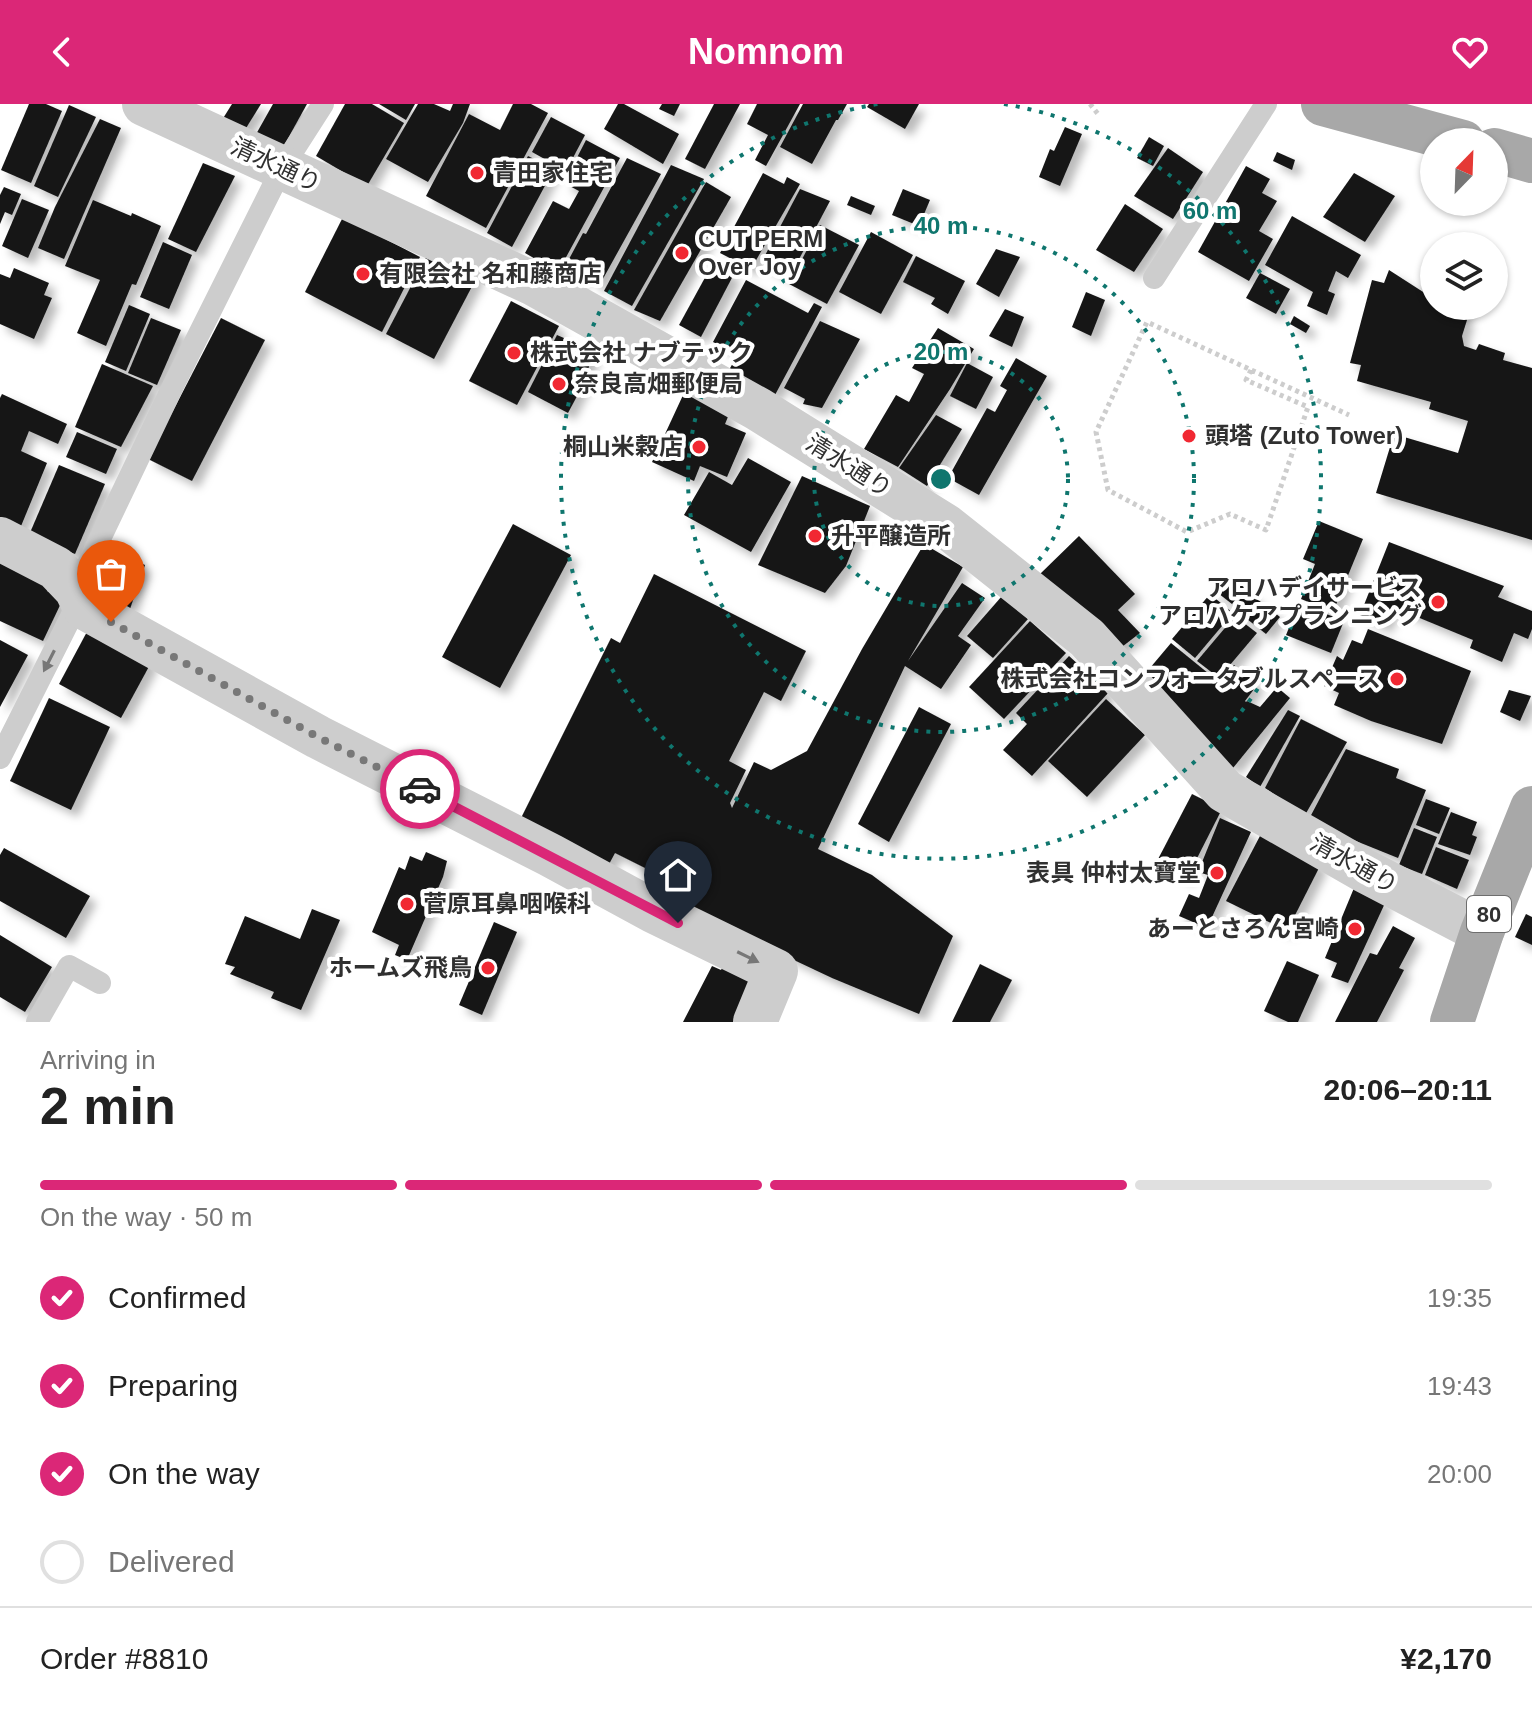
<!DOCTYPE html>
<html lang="en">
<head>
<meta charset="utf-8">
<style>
  body { margin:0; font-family:Arial,"Noto Sans JP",sans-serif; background:#f2f2f2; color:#222; height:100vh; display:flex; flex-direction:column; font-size:30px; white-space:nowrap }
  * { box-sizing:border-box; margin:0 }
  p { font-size:26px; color:#767676 }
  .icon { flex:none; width:44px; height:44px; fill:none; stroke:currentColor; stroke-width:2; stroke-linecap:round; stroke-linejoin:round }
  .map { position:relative; height:918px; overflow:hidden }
  .drawer { display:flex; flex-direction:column; background:#fff; flex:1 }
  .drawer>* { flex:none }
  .needle { width:52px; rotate:23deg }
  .controls { position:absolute; left:1420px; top:24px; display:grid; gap:16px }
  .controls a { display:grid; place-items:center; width:88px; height:88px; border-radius:50%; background:#fff; box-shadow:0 2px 6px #0004; font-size:40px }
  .pin { position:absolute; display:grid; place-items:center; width:68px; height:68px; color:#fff; margin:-82px -34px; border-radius:50% 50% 50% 0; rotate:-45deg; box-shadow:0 0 8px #0007 }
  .pin .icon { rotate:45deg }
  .courier { position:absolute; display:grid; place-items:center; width:80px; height:80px; margin:-40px; border:6px solid #db2777; border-radius:50%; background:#fff; color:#222; box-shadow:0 2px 10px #0007 }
  .head em { font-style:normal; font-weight:800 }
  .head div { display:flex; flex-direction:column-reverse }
  .head { display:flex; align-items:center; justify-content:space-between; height:136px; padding:0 40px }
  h1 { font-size:52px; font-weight:800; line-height:60px }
  .bar { display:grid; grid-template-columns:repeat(4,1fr); gap:12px 8px; align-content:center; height:96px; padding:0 40px }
  .bar i { height:10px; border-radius:6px; background:#e0e0e0 }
  .bar .current { background:#db2777 }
  .bar p { grid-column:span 4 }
  .line { display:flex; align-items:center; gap:20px; padding:0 40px; border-top:2px solid #e0e0e0 }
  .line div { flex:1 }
  ol { padding:0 40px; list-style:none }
  li { display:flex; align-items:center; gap:24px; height:88px }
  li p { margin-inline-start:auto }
  li .icon { padding:8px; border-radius:50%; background:#db2777; color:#fff; stroke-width:4 }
  li:last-child { color:#767676 }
  li i { width:44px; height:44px; border:4px solid #e0e0e0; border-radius:50% }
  header { display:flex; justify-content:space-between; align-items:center; height:104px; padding:0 40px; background:#db2777; color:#fff; font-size:36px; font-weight:800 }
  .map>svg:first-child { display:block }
  .building { fill:#171717; filter:url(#shadow) }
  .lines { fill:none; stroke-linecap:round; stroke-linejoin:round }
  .path { stroke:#cdcdcd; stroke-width:5; stroke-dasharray:4 4; stroke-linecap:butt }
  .service { stroke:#cdcdcd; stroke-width:22 }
  .minor { stroke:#cdcdcd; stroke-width:44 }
  .primary { stroke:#a8a8a8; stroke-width:44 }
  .oneway { fill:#777 }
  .done { stroke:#787878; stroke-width:8; stroke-dasharray:0 14.4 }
  .route { stroke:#db2777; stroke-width:10 }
  .ring { fill:none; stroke:#0f766e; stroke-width:4; stroke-dasharray:4 8 }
  .poi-dot { fill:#f12832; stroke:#fff; stroke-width:3 }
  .labels { text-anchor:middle; stroke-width:8; stroke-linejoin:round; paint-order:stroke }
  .shield { fill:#fff; stroke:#6e6e6e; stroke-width:2 }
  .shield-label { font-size:22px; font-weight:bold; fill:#303030 }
  .street-label { font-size:24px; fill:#303030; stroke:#fff }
  .poi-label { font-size:24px; font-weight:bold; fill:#303030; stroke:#fff; text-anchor:start }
  .centre { fill:#0f766e; stroke:#fff; stroke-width:4 }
  .ring-label { font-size:24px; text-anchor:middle; font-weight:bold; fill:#0f766e; stroke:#fff; stroke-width:8; stroke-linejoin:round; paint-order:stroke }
</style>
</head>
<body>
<header><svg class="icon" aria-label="back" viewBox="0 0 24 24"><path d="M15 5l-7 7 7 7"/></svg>Nomnom<svg class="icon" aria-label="heart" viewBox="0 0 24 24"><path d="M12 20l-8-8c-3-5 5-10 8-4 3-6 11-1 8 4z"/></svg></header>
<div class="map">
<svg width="1532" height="918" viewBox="0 0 1532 918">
  <defs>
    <filter id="shadow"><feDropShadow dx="7" dy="7" stdDeviation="4" flood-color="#0004"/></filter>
  </defs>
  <rect width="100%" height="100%" fill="#fff"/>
  <g class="building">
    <path d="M29 0H46L62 7 31 79 1 66Z"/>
    <path d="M232 0H261L243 29 222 16Z"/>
    <path d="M273 0H307L281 47 255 32Z"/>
    <path d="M345 0H372L404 19 367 82 316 52Z"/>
    <path d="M379 0H415L406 16Z"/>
    <path d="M418 0H434L450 7 453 0H470L463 19 428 78 386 55Z"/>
    <path d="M513 0H531L548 9 486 124 426 92 469 10 500 26Z"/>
    <path d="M618 0H624L679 30 663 60 604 25Z"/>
    <path d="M662 0H680L674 12 659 5Z"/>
    <path d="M714 0H740L705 65 685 55Z"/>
    <path d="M757 0H800L766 62 755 56 768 31 747 20Z"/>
    <path d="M803 0H847L838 16H836L812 60 780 43Z"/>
    <path d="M869 0H919L905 25 867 3Z"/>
    <path d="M69 1 96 13 58 93 34 82Z"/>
    <path d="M551 13 585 31 566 67 532 48Z"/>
    <path d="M100 15 121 24 64 155 38 144 55 103Z"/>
    <path d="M1065 23 1082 30 1060 82 1039 73 1050 45 1054 47Z"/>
    <path d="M1149 33 1164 42 1153 62 1137 54Z"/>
    <path d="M586 36 620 54 558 168 525 149 553 97 569 105 579 87 564 79Z"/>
    <path d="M1168 44 1203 68 1173 115 1134 92Z"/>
    <path d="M1277 48 1295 56 1292 66 1273 57Z"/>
    <path d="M528 52 554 65 512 143 487 129Z"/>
    <path d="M627 54 661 70 599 182 593 179 595 176 583 169 578 179 561 170 583 129 586 130Z"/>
    <path d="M203 59 235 72 196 148 168 135Z"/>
    <path d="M671 61 704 75 632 202 604 187Z"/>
    <path d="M1246 62 1270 75 1262 89 1277 97 1259 127 1273 135 1249 177 1198 148Z"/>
    <path d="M763 69 784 80 787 73 800 80 751 165 720 149Z"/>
    <path d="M1354 69 1395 92 1365 138 1323 113Z"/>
    <path d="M706 78 731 93 660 217 634 206Z"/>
    <path d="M4 83 21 90 12 111 5 108 0 120V91Z"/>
    <path d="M800 85 830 97 789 174 761 159Z"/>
    <path d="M903 85 930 96 919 122 892 111Z"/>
    <path d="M851 92 875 102 871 111 847 101Z"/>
    <path d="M22 95 49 106 28 154 2 142Z"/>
    <path d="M93 96 131 112 132 109 161 122 136 181 132 180 106 242 77 229 100 176 65 162Z"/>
    <path d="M1125 100 1163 125 1134 168 1096 146Z"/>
    <path d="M1292 112 1361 151 1348 174 1336 167 1328 187 1335 190 1327 211 1307 202 1313 188 1265 161Z"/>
    <path d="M343 113 420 153 382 228 305 188Z"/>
    <path d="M820 121 859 141 827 200 789 180Z"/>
    <path d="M871 128 913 151 881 210 839 188Z"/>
    <path d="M163 138 192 151 169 205 140 193Z"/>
    <path d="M996 145 1020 153 999 193 976 180Z"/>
    <path d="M430 146 478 171 434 255 386 230Z"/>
    <path d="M916 152 965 177 948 210 931 200 935 194 903 178Z"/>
    <path d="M713 159 734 170 701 233 679 221Z"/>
    <path d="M14 164 49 179 44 191 52 194 34 235 0 220V170L10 174Z"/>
    <path d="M1389 166 1434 195V202H1455L1465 205 1463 211 1467 216 1462 232 1464 242 1476 246 1479 240 1505 249 1503 256 1532 264V436L1376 389 1394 330 1458 349 1468 317 1429 305 1431 298 1357 277 1361 261 1350 259 1372 176 1384 179Z"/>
    <path d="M1260 169 1290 185 1276 210 1246 194Z"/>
    <path d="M746 176 808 209 814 199 822 203 775 291 729 266 738 250 713 238Z"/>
    <path d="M1086 188 1105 196 1091 232 1072 223Z"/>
    <path d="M511 197 559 222 517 301 469 277Z"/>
    <path d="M129 201 150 210 126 267 105 258Z"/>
    <path d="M1005 205 1024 213 1012 243 989 232Z"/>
    <path d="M1294 212 1310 222 1306 229 1290 220Z"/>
    <path d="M151 214 181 226 157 281 128 269Z"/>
    <path d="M221 214 265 236 192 377 148 355Z"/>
    <path d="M820 217 860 235 822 304 803 300 805 295 784 284Z"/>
    <path d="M938 224 974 245 950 285 898 363 864 345 896 291 909 298 924 270 912 264Z"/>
    <path d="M557 231 594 247 583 281 568 309 528 288Z"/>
    <path d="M1016 254 1047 272 979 391 948 374 987 304 995 308 1007 286 1000 282Z"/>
    <path d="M967 259 993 273 976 305 950 292Z"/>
    <path d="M102 260 153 282 121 343 75 323Z"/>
    <path d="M684 289 730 308 725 320 746 329 727 373 700 362 694 377 652 358Z"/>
    <path d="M2 290 67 320 58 340 29 327 21 347 47 359 19 427 0 419V294Z"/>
    <path d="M936 311 962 325 927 382 899 364Z"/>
    <path d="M77 328 117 345 106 370 66 353Z"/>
    <path d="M748 354 791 378 751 448 684 411 709 368 732 381Z"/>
    <path d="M59 361 105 380 75 450 29 431Z"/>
    <path d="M802 372 870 402 846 462 825 489 758 461Z"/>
    <path d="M1319 417 1363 435 1333 508 1301 495 1315 460 1303 455Z"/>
    <path d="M513 420 571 451 500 584 442 553Z"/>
    <path d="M1079 432 1135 490 1118 506 1140 529 1114 549 1040 470Z"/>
    <path d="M1389 438 1504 482 1498 493 1532 507V525L1528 535 1514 529 1502 558 1470 544 1473 536 1393 503 1385 522 1360 511Z"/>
    <path d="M924 440 963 463 908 557 962 479 985 494 958 532 971 541 941 585 905 562 818 745 872 771 953 832 919 910 832 874 677 801 687 785 615 749 607 764 518 720 611 534 620 539 654 470 806 547 781 597 764 588 729 657 746 666 730 699 732 704 754 658 771 666 807 647 862 545Z"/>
    <path d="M107 445 145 461 130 505 99 492 93 479Z"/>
    <path d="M0 453 51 477 47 487 63 495 43 537 0 517Z"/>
    <path d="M1227 470 1245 484 1232 500 1214 486Z"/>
    <path d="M1247 487 1280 513 1266 530 1233 504Z"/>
    <path d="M1210 490 1233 509 1195 554 1172 535Z"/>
    <path d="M1002 492 1028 515 993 554 967 532Z"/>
    <path d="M1299 499 1344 517 1331 549 1286 531Z"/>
    <path d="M1235 512 1257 529 1219 574 1197 557Z"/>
    <path d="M1030 517 1066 549 1004 615 969 583Z"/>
    <path d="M89 524 152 557 121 614 59 580Z"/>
    <path d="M1368 525 1471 567 1442 640 1371 617 1334 601 1339 589 1324 582 1337 552 1343 556 1352 536 1362 540Z"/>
    <path d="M0 536 28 551 0 603Z"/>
    <path d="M1171 539 1219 578 1234 561 1258 580 1245 597 1246 598 1247 597 1260 603 1277 583 1290 594 1233 664 1134 583Z"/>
    <path d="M1069 552 1109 588 1032 672 1003 646 1027 620 1016 609Z"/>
    <path d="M1509 586 1531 592 1520 617 1500 608Z"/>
    <path d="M49 594 110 623 71 706 10 677Z"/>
    <path d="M1106 595 1145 631 1087 693 1048 657Z"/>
    <path d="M919 603 951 620 889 738 858 720Z"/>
    <path d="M1288 606 1300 612 1260 683 1246 673Z"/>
    <path d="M1301 615 1347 638 1305 711 1265 684Z"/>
    <path d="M1346 645 1399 665 1396 674 1426 686 1398 754 1351 735 1309 715Z"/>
    <path d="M1192 690 1222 705 1187 774 1156 759Z"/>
    <path d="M1426 695 1450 704 1439 730 1416 721Z"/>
    <path d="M1451 708 1477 718 1472 731 1477 733 1470 751 1438 740Z"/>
    <path d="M1220 714 1251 728 1207 824 1179 812 1189 790 1199 794 1208 771 1198 768Z"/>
    <path d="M1414 724 1437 733 1422 770 1399 761Z"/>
    <path d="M1261 730 1321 760 1287 827 1226 797Z"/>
    <path d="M1436 743 1469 756 1457 785 1425 771Z"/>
    <path d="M4 744 90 792 66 834 0 797V751Z"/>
    <path d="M426 748 447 757 443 773 407 856 395 851 399 841 372 828 399 763 405 766 410 752 422 757Z"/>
    <path d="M1354 784 1386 797 1348 879 1331 873 1337 859 1325 854Z"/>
    <path d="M312 805 340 816 301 906 271 894 274 888 230 870 235 863 225 860 245 812 300 835Z"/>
    <path d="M1526 810 1532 813V841L1515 833Z"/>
    <path d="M494 818 517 828 482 911 459 901Z"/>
    <path d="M1393 822 1415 834 1399 864 1404 866 1377 918H1335L1370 849 1377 851Z"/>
    <path d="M0 831 52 863 25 908 0 893Z"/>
    <path d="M727 855 761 873 737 918H683L712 862 721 866Z"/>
    <path d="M1287 857 1319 871 1298 918H1288L1264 907Z"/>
    <path d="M980 860 1012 876 990 918H952Z"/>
  </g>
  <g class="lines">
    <g class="path">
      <path d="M1090 0 1098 10"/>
      <path d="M1251 266 1246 276 1308 303 1266 426 1230 410 1187 428 1108 386 1096 328 1147 218 1349 311"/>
    </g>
    <g class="service">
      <path d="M1154 174 1266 0"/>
      <path d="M0 654 73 509 76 485 174 280 282 64 323 0"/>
      <path d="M37 918 69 862 100 879"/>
    </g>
    <g class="minor">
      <path d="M144 0 534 180 758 305 946 422 1087 534 1225 687 1363 766 1482 828"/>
      <path d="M0 435 56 464 76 485 85 504 318 633 550 751 653 807 776 867 755 918"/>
    </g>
    <g class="primary">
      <path d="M1323 0 1463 38"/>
      <path d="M1494 46 1532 57"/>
      <path d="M1452 918 1482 828 1532 704"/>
    </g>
  </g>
  <defs><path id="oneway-solid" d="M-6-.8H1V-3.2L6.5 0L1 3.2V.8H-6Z" transform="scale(2)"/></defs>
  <g class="oneway">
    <use href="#oneway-solid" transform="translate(49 557) rotate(117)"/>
    <use href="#oneway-solid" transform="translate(748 853) rotate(26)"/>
  </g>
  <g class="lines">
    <path class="done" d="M111 518 318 633 420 685"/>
    <path class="route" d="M420 685 678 819"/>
  </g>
  <g class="ring">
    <circle cx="941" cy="375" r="127"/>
    <circle cx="941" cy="375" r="253"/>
    <path d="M1004 0A380 380 0 1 1 878 0"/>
  </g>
  <g class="poi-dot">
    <circle cx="477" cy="69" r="8"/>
    <circle cx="682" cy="149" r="8"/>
    <circle cx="363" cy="170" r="8"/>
    <circle cx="514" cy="249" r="8"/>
    <circle cx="559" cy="280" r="8"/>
    <circle cx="1189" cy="332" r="8"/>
    <circle cx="699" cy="343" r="8"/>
    <circle cx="815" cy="432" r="8"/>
    <circle cx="1438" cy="498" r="8"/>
    <circle cx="1397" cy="575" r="8"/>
    <circle cx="1217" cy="769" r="8"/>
    <circle cx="407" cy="800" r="8"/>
    <circle cx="1355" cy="825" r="8"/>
    <circle cx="488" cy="864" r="8"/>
  </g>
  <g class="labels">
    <rect class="shield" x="1467" y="792" width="44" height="36" rx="6"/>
    <g class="shield-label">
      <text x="1489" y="818">80</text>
    </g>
    <g class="street-label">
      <text transform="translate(276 61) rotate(25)" y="8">清水通り</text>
      <text transform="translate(849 362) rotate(32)" y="8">清水通り</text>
      <text transform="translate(1354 760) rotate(29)" y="8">清水通り</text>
    </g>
    <g class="poi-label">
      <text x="493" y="77">青田家住宅</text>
      <text x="698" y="143">CUT PERM<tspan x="698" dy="28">Over Joy</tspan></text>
      <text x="379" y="178">有限会社 名和藤商店</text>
      <text x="530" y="257">株式会社 ナブテック</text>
      <text x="575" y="288">奈良高畑郵便局</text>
      <text x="1205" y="340">頭塔 (Zuto Tower)</text>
      <text x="683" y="351" text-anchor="end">桐山米穀店</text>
      <text x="831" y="440">升平醸造所</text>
      <text x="1422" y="492" text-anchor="end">アロハデイサービス<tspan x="1422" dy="28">アロハケアプランニング</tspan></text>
      <text x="1381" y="583" text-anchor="end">株式会社コンフォータブルスペース</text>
      <text x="1201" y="777" text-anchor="end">表具 仲村太寶堂</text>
      <text x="423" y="808">菅原耳鼻咽喉科</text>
      <text x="1339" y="833" text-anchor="end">あーとさろん宮崎</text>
      <text x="472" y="872" text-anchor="end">ホームズ飛鳥</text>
    </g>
  </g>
  <circle cx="941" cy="375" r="12" class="centre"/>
  <g class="ring-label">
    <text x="1210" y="115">60 m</text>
    <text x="941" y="130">40 m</text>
    <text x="941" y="256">20 m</text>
  </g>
</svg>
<div class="controls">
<a><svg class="needle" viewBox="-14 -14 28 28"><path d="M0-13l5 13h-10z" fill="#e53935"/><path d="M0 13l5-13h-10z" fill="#767676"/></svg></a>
<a><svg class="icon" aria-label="layers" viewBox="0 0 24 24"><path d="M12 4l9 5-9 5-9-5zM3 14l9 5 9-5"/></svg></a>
</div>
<div class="pin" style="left:111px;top:518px;background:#ea580c"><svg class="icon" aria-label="bag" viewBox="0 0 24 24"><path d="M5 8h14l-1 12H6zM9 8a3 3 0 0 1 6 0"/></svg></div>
<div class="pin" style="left:678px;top:819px;background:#1f2937"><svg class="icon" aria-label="home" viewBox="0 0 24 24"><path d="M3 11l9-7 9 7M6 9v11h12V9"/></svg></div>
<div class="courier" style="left:420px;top:685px"><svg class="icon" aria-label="car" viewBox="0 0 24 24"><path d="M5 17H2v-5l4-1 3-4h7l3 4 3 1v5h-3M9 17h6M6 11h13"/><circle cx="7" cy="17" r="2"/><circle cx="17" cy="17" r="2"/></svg></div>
</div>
<section class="drawer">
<div class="head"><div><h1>2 min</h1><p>Arriving in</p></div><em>20:06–20:11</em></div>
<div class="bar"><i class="current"></i><i class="current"></i><i class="current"></i><i></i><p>On the way · 50 m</p></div>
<ol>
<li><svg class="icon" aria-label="check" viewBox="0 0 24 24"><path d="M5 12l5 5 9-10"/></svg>Confirmed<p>19:35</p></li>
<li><svg class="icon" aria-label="check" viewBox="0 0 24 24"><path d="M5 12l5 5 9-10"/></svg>Preparing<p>19:43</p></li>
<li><svg class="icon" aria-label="check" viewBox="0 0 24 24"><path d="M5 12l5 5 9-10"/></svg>On the way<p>20:00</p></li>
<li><i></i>Delivered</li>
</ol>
<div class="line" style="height:104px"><div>Order #8810</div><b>¥2,170</b></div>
</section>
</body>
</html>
